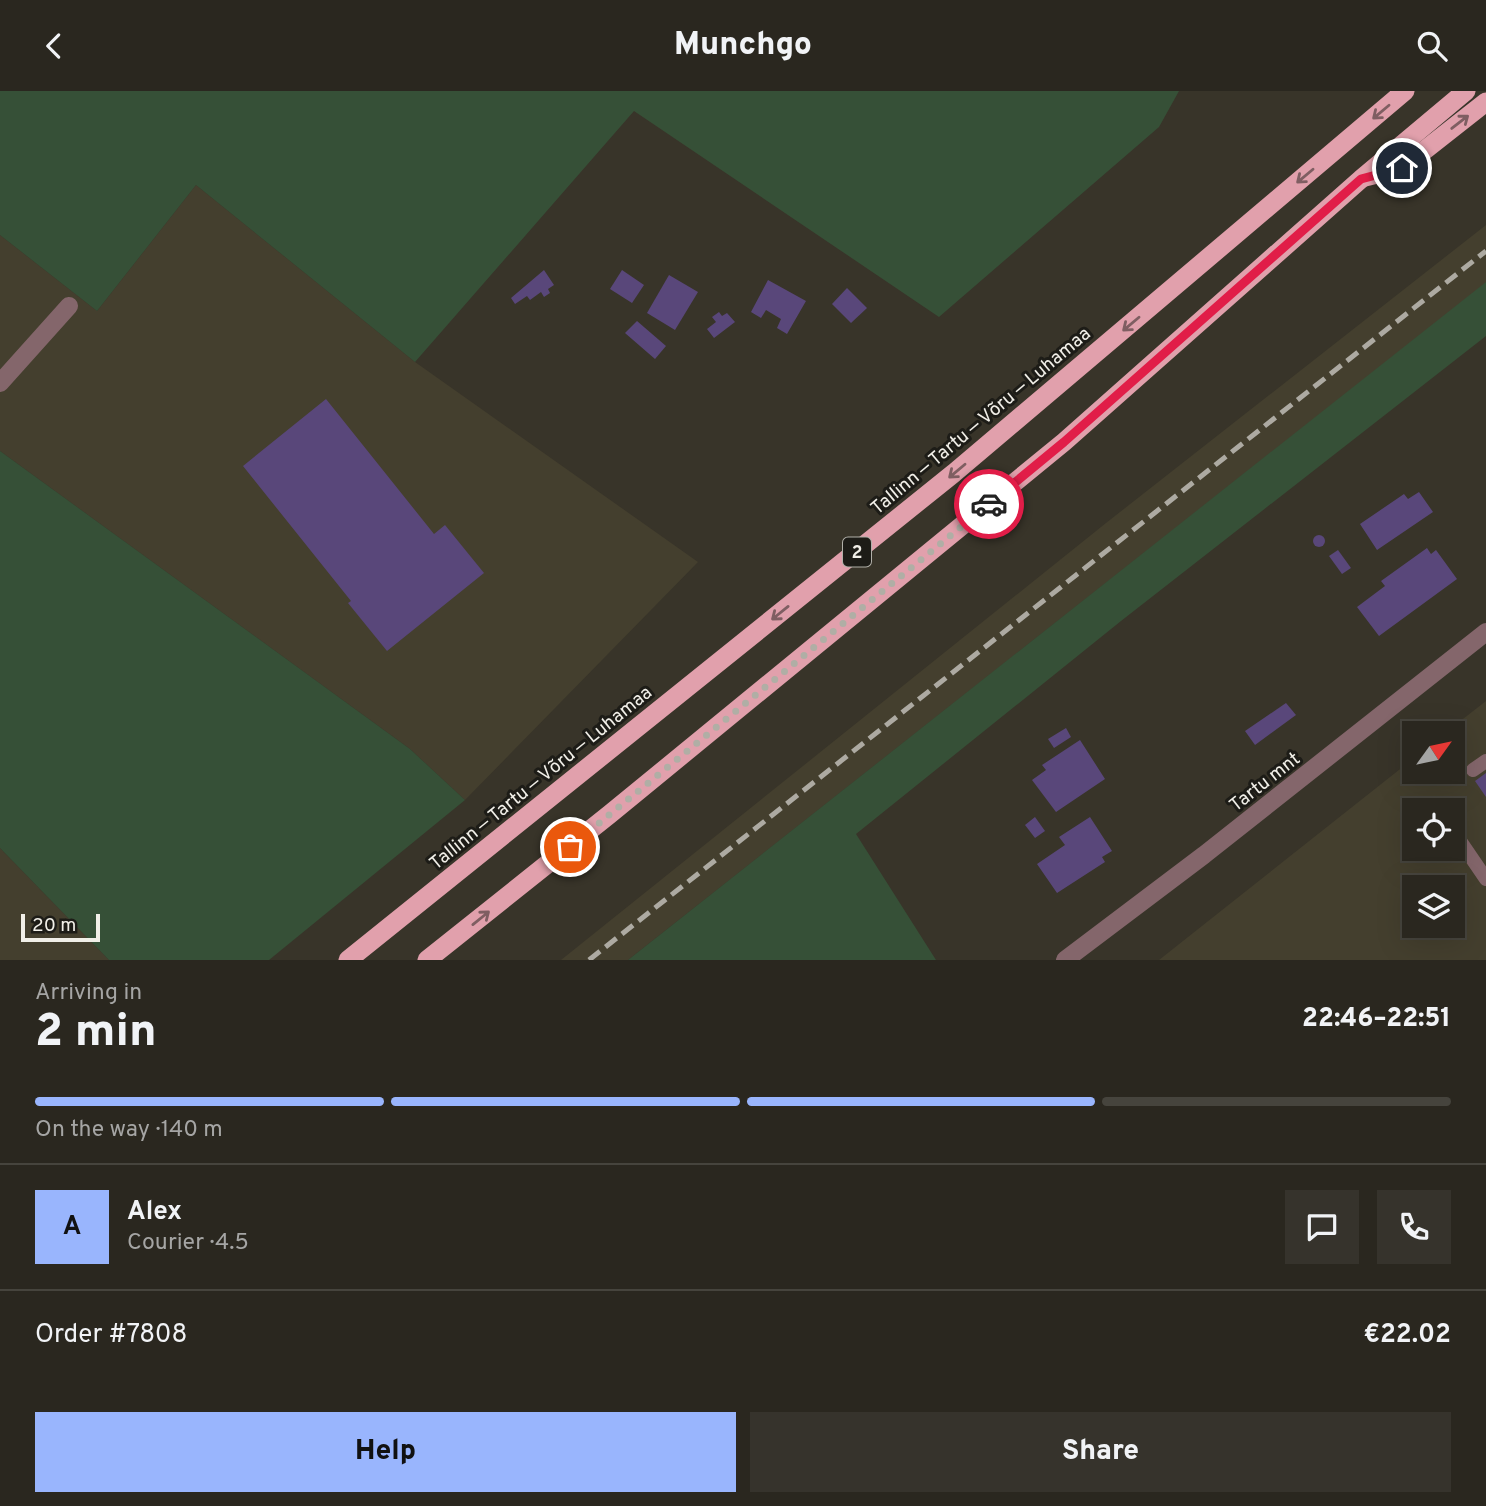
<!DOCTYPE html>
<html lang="en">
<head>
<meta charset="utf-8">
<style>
  body { margin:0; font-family:Overpass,sans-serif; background:#36332c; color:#f1f3f6; height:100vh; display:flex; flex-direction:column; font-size:26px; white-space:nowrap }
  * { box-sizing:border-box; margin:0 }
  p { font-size:23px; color:#a5a5a4 }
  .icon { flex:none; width:38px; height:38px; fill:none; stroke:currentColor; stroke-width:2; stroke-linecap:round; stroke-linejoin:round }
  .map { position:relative; height:869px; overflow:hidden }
  .sheet { display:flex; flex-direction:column; background:#2a271f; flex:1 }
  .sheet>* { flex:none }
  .needle { width:46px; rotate:57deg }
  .controls { position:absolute; left:1402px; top:630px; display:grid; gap:14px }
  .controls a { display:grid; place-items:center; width:63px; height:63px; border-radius:0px; background:#2a271f; box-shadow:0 7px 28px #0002,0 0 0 2px #46443d; font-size:35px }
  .scale { position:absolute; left:21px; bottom:18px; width:79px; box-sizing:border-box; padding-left:7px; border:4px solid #f1efe8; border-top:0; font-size:19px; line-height:24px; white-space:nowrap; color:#f1efe8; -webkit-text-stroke:5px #1d1c17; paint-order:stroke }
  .pin { position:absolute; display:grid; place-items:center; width:60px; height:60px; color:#fff; margin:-30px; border:4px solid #fff; border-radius:50%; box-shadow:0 2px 7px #0007 }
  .courier { position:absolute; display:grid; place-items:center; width:70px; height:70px; margin:-35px; border:5px solid #e11d48; border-radius:50%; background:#fff; color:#222; box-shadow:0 2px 9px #0007 }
  .summary em { font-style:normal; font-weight:800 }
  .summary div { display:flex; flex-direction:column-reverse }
  .summary { display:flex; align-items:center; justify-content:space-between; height:119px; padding:0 35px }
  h1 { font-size:46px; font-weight:800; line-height:52px }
  .bar { display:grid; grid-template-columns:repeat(4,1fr); gap:10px 7px; align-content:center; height:84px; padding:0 35px }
  .bar i { height:9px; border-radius:5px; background:#46443d }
  .bar .current { background:#99b5fd }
  .bar p { grid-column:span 4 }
  .line { display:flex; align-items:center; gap:18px; padding:0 35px; border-top:2px solid #46443d }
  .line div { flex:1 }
  .round { display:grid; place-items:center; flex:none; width:74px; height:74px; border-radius:0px; background:#36332c }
  .primary-button { display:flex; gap:14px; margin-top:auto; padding:14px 35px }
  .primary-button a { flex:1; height:80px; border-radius:0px; background:#99b5fd; color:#111; font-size:28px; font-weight:800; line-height:80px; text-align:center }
  .primary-button a+a { background:#36332c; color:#f1f3f6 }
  header { display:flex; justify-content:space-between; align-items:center; height:91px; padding:0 35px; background:#2a271f; font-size:32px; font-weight:800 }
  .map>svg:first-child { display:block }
  .built { fill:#443f2e; fill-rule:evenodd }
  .green { fill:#365037 }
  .building { fill:#59477a }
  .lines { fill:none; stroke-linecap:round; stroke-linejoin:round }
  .service { stroke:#84666b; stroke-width:14 }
  .minor { stroke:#84666b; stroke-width:18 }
  .tertiary { stroke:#84666b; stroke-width:18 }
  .trunk { stroke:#e1a0ac; stroke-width:19 }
  .rail { stroke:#adaaa2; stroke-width:5; stroke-dasharray:14 7; stroke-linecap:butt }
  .oneway { stroke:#7f5e62 }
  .done { stroke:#b0aea5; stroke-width:7; stroke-dasharray:0 12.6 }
  .route { stroke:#e11d48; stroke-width:9 }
  .labels { text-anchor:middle; stroke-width:6; stroke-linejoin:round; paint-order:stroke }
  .shield { fill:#1d1c17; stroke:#b1b0a9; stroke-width:2 }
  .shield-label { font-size:18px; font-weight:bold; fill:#f1efe8 }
  .street-label { font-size:19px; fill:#f1efe8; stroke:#1d1c17 }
</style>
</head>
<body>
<header><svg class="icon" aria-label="back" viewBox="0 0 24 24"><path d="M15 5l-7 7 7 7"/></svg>Munchgo<svg class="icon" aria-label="search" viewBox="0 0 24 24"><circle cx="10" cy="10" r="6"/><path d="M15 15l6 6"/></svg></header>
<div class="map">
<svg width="1486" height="869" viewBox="0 0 1486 869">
  <rect width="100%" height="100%" fill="#383429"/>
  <g class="built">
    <path d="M196 94 415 271 698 471 465 709 410 658 0 360V144L97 220Z"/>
    <path d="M1486 134V192L628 869H561L1106 432Z"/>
    <path d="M1486 610V869H1159L1414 667V681H1452V642H1445ZM1414 719H1452V758H1414ZM1414 796H1452V835H1414Z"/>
    <path d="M0 757 109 869H0Z"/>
  </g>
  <g class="green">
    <path d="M0 0H1179L1159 36 939 226 634 20 415 271 196 94 97 220 0 144Z"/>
    <path d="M1486 191V245L1121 530 856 743 936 869H628Z"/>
    <path d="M0 360 410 658 465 709 269 869H109L0 757Z"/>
  </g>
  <g class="building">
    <path d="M544 179 554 194 548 198 550 202 544 206 541 201 530 209 527 205 515 213 511 207Z"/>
    <path d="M622 179 644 194 632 212 610 198Z"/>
    <path d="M669 184 698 201 675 239 647 222Z"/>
    <path d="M768 189 806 210 787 243 777 237 781 228 766 219 761 227 751 221Z"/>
    <path d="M847 197 867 217 851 232 832 213Z"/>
    <path d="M719 221 722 225 727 222 735 231 714 247 707 238 716 231 712 226Z"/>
    <path d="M637 230 666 255 655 268 625 242Z"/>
    <path d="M326 308 434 443 445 434 484 482 387 560 348 512 351 510 243 375Z"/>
    <path d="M1419 401 1433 421 1377 459 1360 433 1404 403 1408 408Z"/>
    <circle cx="1319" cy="450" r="6"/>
    <path d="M1427 457 1431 463 1436 459 1457 488 1379 545 1357 516 1385 495 1381 490Z"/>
    <path d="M1338 459 1351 477 1342 483 1329 465Z"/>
    <path d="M1286 612 1296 624 1255 654 1245 640Z"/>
    <path d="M1066 637 1071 646 1054 657 1048 648Z"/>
    <path d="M1080 649 1105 688 1056 721 1032 689 1046 679 1042 674Z"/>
    <path d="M1486 682V706L1475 690Z"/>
    <path d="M1035 726 1045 740 1035 747 1025 734Z"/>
    <path d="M1090 726 1112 760 1102 766 1105 771 1057 802 1037 773 1065 754 1059 746Z"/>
  </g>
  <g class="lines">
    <g class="service">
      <path d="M1473 679 1486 670"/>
      <path d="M1456 744 1486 788"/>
    </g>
    <path class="minor" d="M0 292 69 215"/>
    <path class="tertiary" d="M1065 869 1204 764 1486 541"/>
    <g class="trunk">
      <path d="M1365 86 1402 77 1486 11"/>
      <path d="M348 869 954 382 1405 0"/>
      <path d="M427 869 610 723 1064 351 1361 88 1466 0"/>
    </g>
    <path class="rail" d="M589 869 1486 160"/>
  </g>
  <defs><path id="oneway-shaft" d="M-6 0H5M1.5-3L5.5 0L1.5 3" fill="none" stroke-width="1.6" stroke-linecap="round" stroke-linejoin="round" transform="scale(1.75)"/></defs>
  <g class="oneway">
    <use href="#oneway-shaft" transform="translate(1381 21) rotate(140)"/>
    <use href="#oneway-shaft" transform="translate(1460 31) rotate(-38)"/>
    <use href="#oneway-shaft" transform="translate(1305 85) rotate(140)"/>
    <use href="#oneway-shaft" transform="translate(1131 233) rotate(140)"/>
    <use href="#oneway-shaft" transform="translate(957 380) rotate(140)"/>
    <use href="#oneway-shaft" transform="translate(780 522) rotate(141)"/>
    <use href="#oneway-shaft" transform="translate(481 827) rotate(-39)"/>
  </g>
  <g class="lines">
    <path class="done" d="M570 756 989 413"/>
    <path class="route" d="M989 413 1064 351 1361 88 1402 77"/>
  </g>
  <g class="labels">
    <rect class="shield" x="843" y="446.5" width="28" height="29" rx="5"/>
    <g class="shield-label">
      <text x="857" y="467">2</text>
    </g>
    <g class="street-label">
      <text transform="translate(980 329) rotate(-40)" y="7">Tallinn — Tartu — Võru — Luhamaa</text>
      <text transform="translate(540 686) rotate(-39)" y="7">Tallinn — Tartu — Võru — Luhamaa</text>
      <text transform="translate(1264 690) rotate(-38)" y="7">Tartu mnt</text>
    </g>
  </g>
</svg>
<div class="controls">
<a><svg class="needle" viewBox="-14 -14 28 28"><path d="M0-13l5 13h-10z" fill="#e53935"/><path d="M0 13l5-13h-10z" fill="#a5a5a4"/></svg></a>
<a><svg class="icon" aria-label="locate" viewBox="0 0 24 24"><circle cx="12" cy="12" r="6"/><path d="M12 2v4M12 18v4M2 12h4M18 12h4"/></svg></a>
<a><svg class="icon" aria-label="layers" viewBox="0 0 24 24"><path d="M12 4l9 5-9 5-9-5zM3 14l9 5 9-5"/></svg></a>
</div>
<div class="scale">20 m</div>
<div class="pin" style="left:570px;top:756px;background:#ea580c"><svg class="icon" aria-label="bag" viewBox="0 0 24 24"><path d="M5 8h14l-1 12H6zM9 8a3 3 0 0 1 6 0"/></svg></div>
<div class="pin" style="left:1402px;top:77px;background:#1f2937"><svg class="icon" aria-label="home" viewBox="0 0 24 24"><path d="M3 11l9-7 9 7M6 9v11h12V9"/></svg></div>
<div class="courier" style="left:989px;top:413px"><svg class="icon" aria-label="car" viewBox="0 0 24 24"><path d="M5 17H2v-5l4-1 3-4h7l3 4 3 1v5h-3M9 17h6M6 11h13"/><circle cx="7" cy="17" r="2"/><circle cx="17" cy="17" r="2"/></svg></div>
</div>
<section class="sheet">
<div class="summary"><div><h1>2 min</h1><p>Arriving in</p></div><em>22:46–22:51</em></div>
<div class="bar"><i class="current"></i><i class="current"></i><i class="current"></i><i></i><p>On the way · 140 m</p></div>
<div class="line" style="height:126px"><b class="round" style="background:#99b5fd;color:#111">A</b><div><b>Alex</b><p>Courier · 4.5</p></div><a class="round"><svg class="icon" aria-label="chat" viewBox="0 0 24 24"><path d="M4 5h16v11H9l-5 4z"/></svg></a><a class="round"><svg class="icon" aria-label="phone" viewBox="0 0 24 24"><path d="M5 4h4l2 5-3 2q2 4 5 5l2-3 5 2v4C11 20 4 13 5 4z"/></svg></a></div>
<div class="line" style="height:91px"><div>Order #7808</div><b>€22.02</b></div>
<div class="primary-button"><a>Help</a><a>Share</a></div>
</section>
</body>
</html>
